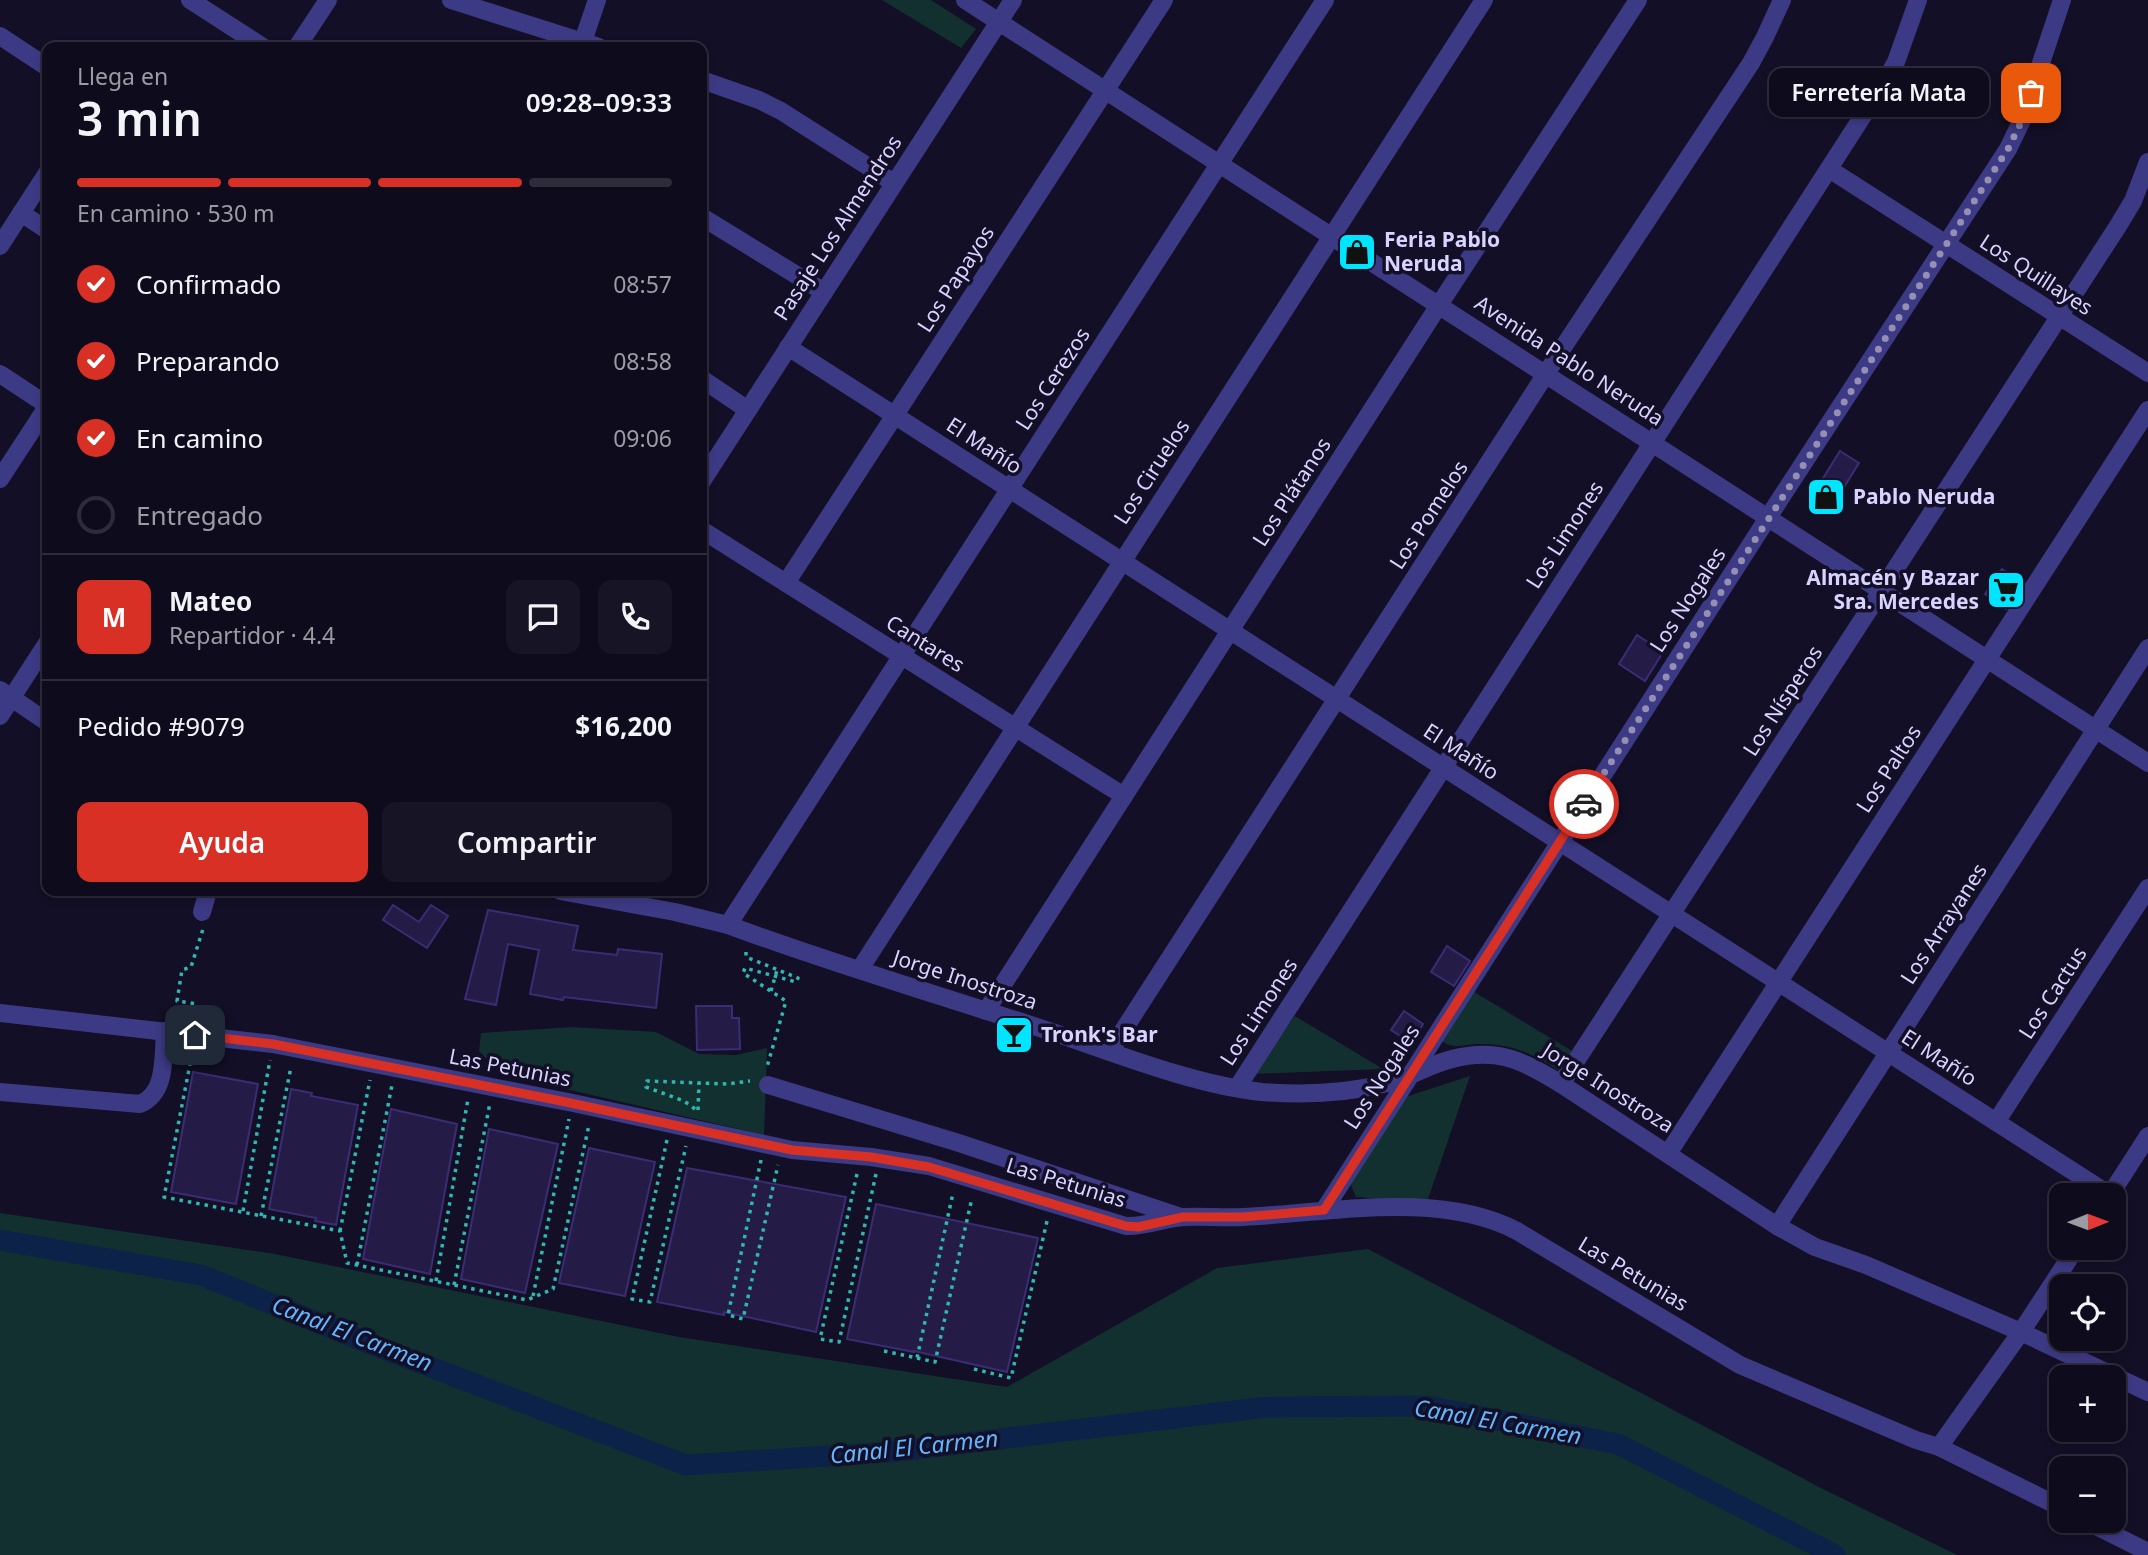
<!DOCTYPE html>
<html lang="es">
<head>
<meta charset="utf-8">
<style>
  body { margin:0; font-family:"Noto Sans",sans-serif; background:#171425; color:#f1f3f6; height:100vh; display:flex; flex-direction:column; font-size:26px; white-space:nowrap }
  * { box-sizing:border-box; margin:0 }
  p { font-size:23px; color:#9b9ba3 }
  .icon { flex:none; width:38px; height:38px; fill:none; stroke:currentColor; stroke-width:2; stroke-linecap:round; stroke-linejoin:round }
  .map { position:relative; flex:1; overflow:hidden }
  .drawer { position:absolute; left:42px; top:42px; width:665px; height:854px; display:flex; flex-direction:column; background:#0e0b1c; border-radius:14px; box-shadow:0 4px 10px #0003,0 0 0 2px #2e2b3b }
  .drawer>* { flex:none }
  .needle { width:46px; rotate:89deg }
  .fabs { position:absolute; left:2049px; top:1183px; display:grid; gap:14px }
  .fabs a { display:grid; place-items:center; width:77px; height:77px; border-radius:14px; background:#0e0b1c; box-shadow:0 4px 10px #0003,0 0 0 2px #2e2b3b; font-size:35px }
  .pin { position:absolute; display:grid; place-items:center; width:60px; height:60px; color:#fff; margin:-30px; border-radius:14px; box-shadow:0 4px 10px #0006 }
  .courier { position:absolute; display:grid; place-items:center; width:70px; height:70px; margin:-35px; border:5px solid #d93025; border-radius:50%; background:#fff; color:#222; box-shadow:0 2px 9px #0007 }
  .bubble { position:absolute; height:49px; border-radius:14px; background:#0e0b1c; box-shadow:0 4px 10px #0003,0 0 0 2px #2e2b3b; font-size:23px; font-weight:600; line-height:49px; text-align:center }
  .summary em { font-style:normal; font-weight:600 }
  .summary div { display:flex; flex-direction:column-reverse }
  .summary { display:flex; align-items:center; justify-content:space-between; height:119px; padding:0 35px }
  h1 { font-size:46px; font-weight:600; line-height:52px }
  .bar { display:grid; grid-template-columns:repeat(4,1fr); gap:10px 7px; align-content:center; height:84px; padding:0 35px }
  .bar i { height:9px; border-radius:5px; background:#2e2b3b }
  .bar .active { background:#d93025 }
  .bar p { grid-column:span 4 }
  .line { display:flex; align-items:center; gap:18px; padding:0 35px; border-top:2px solid #2e2b3b }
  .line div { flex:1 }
  .round { display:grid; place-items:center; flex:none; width:74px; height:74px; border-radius:14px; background:#171425 }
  ol { padding:0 35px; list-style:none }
  li { display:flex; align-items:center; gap:21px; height:77px }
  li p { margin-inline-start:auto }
  li .icon { padding:7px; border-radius:50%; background:#d93025; color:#fff; stroke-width:4 }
  li:last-child { color:#9b9ba3 }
  li i { width:38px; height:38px; border:4px solid #2e2b3b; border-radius:50% }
  .cta { display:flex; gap:14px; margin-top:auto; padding:14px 35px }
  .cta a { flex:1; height:80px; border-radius:14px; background:#d93025; color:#fff; font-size:28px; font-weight:600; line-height:80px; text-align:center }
  .cta a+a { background:#171425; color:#f1f3f6 }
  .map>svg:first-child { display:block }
  .green { fill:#12302f }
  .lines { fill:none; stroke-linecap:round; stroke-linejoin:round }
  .canal { stroke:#0c2248; stroke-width:21 }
  .building { fill:#241b47; stroke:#3b2d73; stroke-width:2 }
  .path { stroke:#2fb8b0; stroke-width:3.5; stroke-dasharray:3.5 5; stroke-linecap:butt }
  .minor { stroke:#3d3a85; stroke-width:18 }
  .done { stroke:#948fb3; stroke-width:7; stroke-dasharray:0 12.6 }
  .route { stroke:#d93025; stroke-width:9 }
  .labels { text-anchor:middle; stroke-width:7; stroke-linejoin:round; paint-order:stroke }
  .street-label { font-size:21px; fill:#d9d4ff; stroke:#130f26 }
  .poi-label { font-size:21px; font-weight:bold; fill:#d9d4ff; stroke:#130f26; text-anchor:start }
  .water-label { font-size:23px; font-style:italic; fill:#62b6ff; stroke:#130f26 }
</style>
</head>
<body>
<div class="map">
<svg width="2148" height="1555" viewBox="0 0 2148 1555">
  <rect width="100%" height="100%" fill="#130f26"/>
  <g class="green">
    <path d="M882 0H931L976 29 961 48Z"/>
    <path d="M1471 990 1572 1051 1559 1071C1533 1054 1515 1045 1483 1044 1466 1043 1457 1051 1441 1041Z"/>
    <path d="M1295 1016 1383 1069 1253 1074Z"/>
    <path d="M571 1027 656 1032 699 1054 736 1055 767 1048 764 1135 501 1074 479 1051 481 1033Z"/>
    <path d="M1470 1076 1427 1202 1356 1197 1350 1183 1405 1097Z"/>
    <path d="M0 1213 275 1254 679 1337 1007 1387 1217 1268 1368 1249 1821 1488 1957 1555H0Z"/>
  </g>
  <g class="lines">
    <path class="canal" d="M0 1240 201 1275 373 1345 686 1465 890 1452 1267 1407 1427 1406 1618 1444 1835 1555"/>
  </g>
  <g class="building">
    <path d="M1840 451 1859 463 1831 508 1812 496Z"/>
    <path d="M2002 569 2023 583 2006 609 1985 594Z"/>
    <path d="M1637 635 1663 652 1645 681 1619 664Z"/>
    <path d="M393 905 419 922 431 905 448 916 427 948 383 920Z"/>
    <path d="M488 910 578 926 573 950 617 955 618 949 662 954 656 1008 564 997 563 1000 530 994 539 950 508 944 496 1005 465 999Z"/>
    <path d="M1447 946 1470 961 1454 986 1431 972Z"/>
    <path d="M696 1006H732V1018H739L740 1049 697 1050Z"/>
    <path d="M1404 1011 1423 1024 1411 1043 1391 1030Z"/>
    <path d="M193 1072 258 1084 236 1204 171 1192Z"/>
    <path d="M291 1089 312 1093 311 1096 358 1105 336 1225 315 1221 316 1218 269 1209Z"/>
    <path d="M391 1109 457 1124 430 1274 363 1259Z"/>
    <path d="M489 1129 558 1144 525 1293 461 1279Z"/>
    <path d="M589 1148 655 1162 625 1296 559 1283Z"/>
    <path d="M687 1168 846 1197 816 1332 724 1312V1315L657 1302Z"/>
    <path d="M876 1204 1038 1238 1007 1372 914 1351V1352L847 1339Z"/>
  </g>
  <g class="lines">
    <g class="path">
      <path d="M746 952V957L798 978 796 982 745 968 743 973 786 1001 767 1067"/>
      <path d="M771 991 777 970"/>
      <path d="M196 1018 197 1004 177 1001 182 970 191 967 203 929"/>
      <path d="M192 1054 164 1197 340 1231 347 1263 527 1300 553 1289 589 1125"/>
      <path d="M695 1109 684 1101 646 1087 647 1081 727 1084 750 1081"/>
      <path d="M698 1110 699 1083"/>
      <path d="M667 1140 632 1299 650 1302 686 1146"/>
      <path d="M761 1160 728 1315 743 1319 778 1165"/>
      <path d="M857 1174 820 1339 839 1342 876 1174"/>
      <path d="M243 1211 270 1060"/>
      <path d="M261 1216 291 1067"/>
      <path d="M340 1231 370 1080"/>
      <path d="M357 1265 392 1085"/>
      <path d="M436 1281 468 1099"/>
      <path d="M454 1285 490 1103"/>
      <path d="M533 1296 569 1119"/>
      <path d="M884 1351 917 1358 953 1193"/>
      <path d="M917 1358 935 1362 972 1198"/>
      <path d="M974 1369 1011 1378 1047 1221"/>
    </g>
    <g class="minor">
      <path d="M190 0 263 47"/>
      <path d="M451 0 599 47"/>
      <path d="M965 0 2148 763"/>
      <path d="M0 36 47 67"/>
      <path d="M297 47 328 0"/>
      <path d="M581 47 597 0"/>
      <path d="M702 80 759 100 781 111 894 183"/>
      <path d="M1829 169 2148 373"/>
      <path d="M21 213 47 230"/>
      <path d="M702 217 824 292"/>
      <path d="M0 246 47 173"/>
      <path d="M788 347 2110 1195"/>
      <path d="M0 374 47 405"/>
      <path d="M702 379 748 410"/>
      <path d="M0 479 47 407"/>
      <path d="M702 481 1013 0"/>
      <path d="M702 530 1124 796"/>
      <path d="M786 583 1164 0"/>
      <path d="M0 690 47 722"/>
      <path d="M0 716 47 643"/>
      <path d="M560 891 675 912 728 925C833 964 942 996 1049 1031 1115 1053 1194 1085 1262 1092 1302 1095 1343 1094 1383 1084 1407 1079 1428 1065 1452 1059 1497 1047 1524 1061 1561 1084L1777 1226 1815 1247 1866 1265 2021 1332 2148 1392"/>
      <path d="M202 912 208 891"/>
      <path d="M728 925 1325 0"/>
      <path d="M860 969 1484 0"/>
      <path d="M986 1011 1439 305 1638 0"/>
      <path d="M0 1013 273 1044 573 1103 792 1150 871 1157 929 1166 1126 1226C1146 1227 1164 1218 1184 1217 1204 1216 1223 1218 1243 1217 1328 1213 1439 1190 1517 1231L1740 1365 1916 1440 1939 1447 2062 1508"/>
      <path d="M1110 1051 1560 352 1751 63 1765 37 1782 0"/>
      <path d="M1561 1084 2118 226 2133 201 2148 162"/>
      <path d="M768 1085 959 1143 1178 1216"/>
      <path d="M1237 1088 1884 83 1896 62 1918 0"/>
      <path d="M0 1092 140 1104C167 1093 163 1056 165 1031"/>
      <path d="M1996 1122 2148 888"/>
      <path d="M1669 1152 2148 410"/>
      <path d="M2110 1195 2148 1136"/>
      <path d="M1324 1210 1769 516 2008 149 2022 120 2062 0"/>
      <path d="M1777 1226 2148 648"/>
      <path d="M1939 1447 2021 1332 2076 1248"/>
      <path d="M2086 1521 2148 1552"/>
    </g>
  </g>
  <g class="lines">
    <path class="done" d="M1584 804 2008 149 2022 120 2031 93"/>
    <path class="route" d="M195 1035 273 1044 561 1101 792 1150 871 1157 929 1167 1126 1226 1138 1227 1183 1217H1243L1324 1210 1584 804"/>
  </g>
  <defs>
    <symbol id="shop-square" viewBox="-11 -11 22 22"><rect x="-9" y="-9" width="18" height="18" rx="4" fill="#00e5ff" stroke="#130f26"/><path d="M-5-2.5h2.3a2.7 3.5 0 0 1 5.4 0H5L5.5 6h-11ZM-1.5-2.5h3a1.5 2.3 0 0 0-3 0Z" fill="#111"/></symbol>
    <symbol id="supermarket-square" viewBox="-11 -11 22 22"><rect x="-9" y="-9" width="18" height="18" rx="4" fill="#00e5ff" stroke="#130f26"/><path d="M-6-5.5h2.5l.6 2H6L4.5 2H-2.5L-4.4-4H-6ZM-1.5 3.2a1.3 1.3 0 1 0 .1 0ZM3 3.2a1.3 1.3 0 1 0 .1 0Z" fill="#111"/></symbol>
    <symbol id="bar-square" viewBox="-11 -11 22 22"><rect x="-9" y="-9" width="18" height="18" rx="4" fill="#00e5ff" stroke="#130f26"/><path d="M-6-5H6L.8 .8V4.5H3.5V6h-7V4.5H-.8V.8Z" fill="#111"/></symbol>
  </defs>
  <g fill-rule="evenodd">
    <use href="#shop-square" x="1335" y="230" width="44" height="44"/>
    <use href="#shop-square" x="1804" y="475" width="44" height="44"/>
    <use href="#supermarket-square" x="1984" y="568" width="44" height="44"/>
    <use href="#bar-square" x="992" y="1013" width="44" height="44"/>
  </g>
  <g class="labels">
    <g class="street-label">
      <text transform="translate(838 228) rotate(-57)" y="7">Pasaje Los Almendros</text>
      <text transform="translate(2036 275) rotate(33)" y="7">Los Quillayes</text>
      <text transform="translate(956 279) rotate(-57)" y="7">Los Papayos</text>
      <text transform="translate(1569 361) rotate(33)" y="7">Avenida Pablo Neruda</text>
      <text transform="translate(1053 379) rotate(-57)" y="7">Los Cerezos</text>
      <text transform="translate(984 446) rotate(33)" y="7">El Mañío</text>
      <text transform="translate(1152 472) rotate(-57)" y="7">Los Ciruelos</text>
      <text transform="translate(1292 492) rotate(-57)" y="7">Los Plátanos</text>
      <text transform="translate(1429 515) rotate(-57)" y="7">Los Pomelos</text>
      <text transform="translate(1565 535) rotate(-57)" y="7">Los Limones</text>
      <text transform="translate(1688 600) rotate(-57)" y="7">Los Nogales</text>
      <text transform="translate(925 644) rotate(32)" y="7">Cantares</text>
      <text transform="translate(1783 701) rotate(-57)" y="7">Los Nísperos</text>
      <text transform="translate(1461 752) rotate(33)" y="7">El Mañío</text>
      <text transform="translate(1889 769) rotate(-57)" y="7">Los Paltos</text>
      <text transform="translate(1944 924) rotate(-57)" y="7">Los Arrayanes</text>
      <text transform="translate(965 980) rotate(18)" y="7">Jorge Inostroza</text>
      <text transform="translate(2053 993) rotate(-57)" y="7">Los Cactus</text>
      <text transform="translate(1259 1012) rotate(-57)" y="7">Los Limones</text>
      <text transform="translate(1939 1058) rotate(33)" y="7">El Mañío</text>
      <text transform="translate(510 1068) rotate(11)" y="7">Las Petunias</text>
      <text transform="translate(1382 1077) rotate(-57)" y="7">Los Nogales</text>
      <text transform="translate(1608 1088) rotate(32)" y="7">Jorge Inostroza</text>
      <text transform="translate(1066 1183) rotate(17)" y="7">Las Petunias</text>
      <text transform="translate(1633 1274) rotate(31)" y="7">Las Petunias</text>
    </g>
    <g class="poi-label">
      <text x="1384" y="247">Feria Pablo<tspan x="1384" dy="24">Neruda</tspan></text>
      <text x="1853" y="504">Pablo Neruda</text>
      <text x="1979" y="585" text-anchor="end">Almacén y Bazar<tspan x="1979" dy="24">Sra. Mercedes</tspan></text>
      <text x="1041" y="1042">Tronk's Bar</text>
    </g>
    <g class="water-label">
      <text transform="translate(352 1334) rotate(21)" y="8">Canal El Carmen</text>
      <text transform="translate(1498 1422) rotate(10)" y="8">Canal El Carmen</text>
      <text transform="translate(914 1447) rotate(-6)" y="8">Canal El Carmen</text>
    </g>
  </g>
</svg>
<div class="fabs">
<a><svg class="needle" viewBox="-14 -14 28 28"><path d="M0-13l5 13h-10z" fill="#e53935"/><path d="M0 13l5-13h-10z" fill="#9b9ba3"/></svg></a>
<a><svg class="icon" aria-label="locate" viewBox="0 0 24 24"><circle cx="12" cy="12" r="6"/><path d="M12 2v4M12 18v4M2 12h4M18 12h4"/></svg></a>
<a>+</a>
<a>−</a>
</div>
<div class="pin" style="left:2031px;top:93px;background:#ea580c"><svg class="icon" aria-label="bag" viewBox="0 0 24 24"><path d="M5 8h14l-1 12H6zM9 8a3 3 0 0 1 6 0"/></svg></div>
<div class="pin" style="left:195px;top:1035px;background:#1f2937"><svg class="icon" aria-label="home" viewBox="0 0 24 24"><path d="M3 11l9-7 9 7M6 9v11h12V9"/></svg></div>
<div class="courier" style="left:1584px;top:804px"><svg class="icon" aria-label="car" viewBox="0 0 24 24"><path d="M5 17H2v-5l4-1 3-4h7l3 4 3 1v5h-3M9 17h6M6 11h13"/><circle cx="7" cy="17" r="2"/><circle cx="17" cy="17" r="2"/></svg></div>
<div class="bubble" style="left:1769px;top:68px;width:220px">Ferretería Mata</div>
<section class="drawer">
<div class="summary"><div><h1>3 min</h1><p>Llega en</p></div><em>09:28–09:33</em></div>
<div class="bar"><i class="active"></i><i class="active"></i><i class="active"></i><i></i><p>En camino · 530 m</p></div>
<ol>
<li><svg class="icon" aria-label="check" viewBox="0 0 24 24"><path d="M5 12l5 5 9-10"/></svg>Confirmado<p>08:57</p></li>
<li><svg class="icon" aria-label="check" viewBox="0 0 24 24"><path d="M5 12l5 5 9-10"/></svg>Preparando<p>08:58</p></li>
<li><svg class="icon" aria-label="check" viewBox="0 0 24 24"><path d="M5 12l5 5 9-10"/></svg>En camino<p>09:06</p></li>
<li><i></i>Entregado</li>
</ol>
<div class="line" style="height:126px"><b class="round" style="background:#d93025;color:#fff">M</b><div><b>Mateo</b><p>Repartidor · 4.4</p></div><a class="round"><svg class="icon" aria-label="chat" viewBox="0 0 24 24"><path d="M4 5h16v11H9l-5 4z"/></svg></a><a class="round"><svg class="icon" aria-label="phone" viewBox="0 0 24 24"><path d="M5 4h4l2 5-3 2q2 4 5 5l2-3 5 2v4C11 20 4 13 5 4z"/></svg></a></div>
<div class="line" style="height:91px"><div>Pedido #9079</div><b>$16,200</b></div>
<div class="cta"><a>Ayuda</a><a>Compartir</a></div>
</section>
</div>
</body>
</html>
